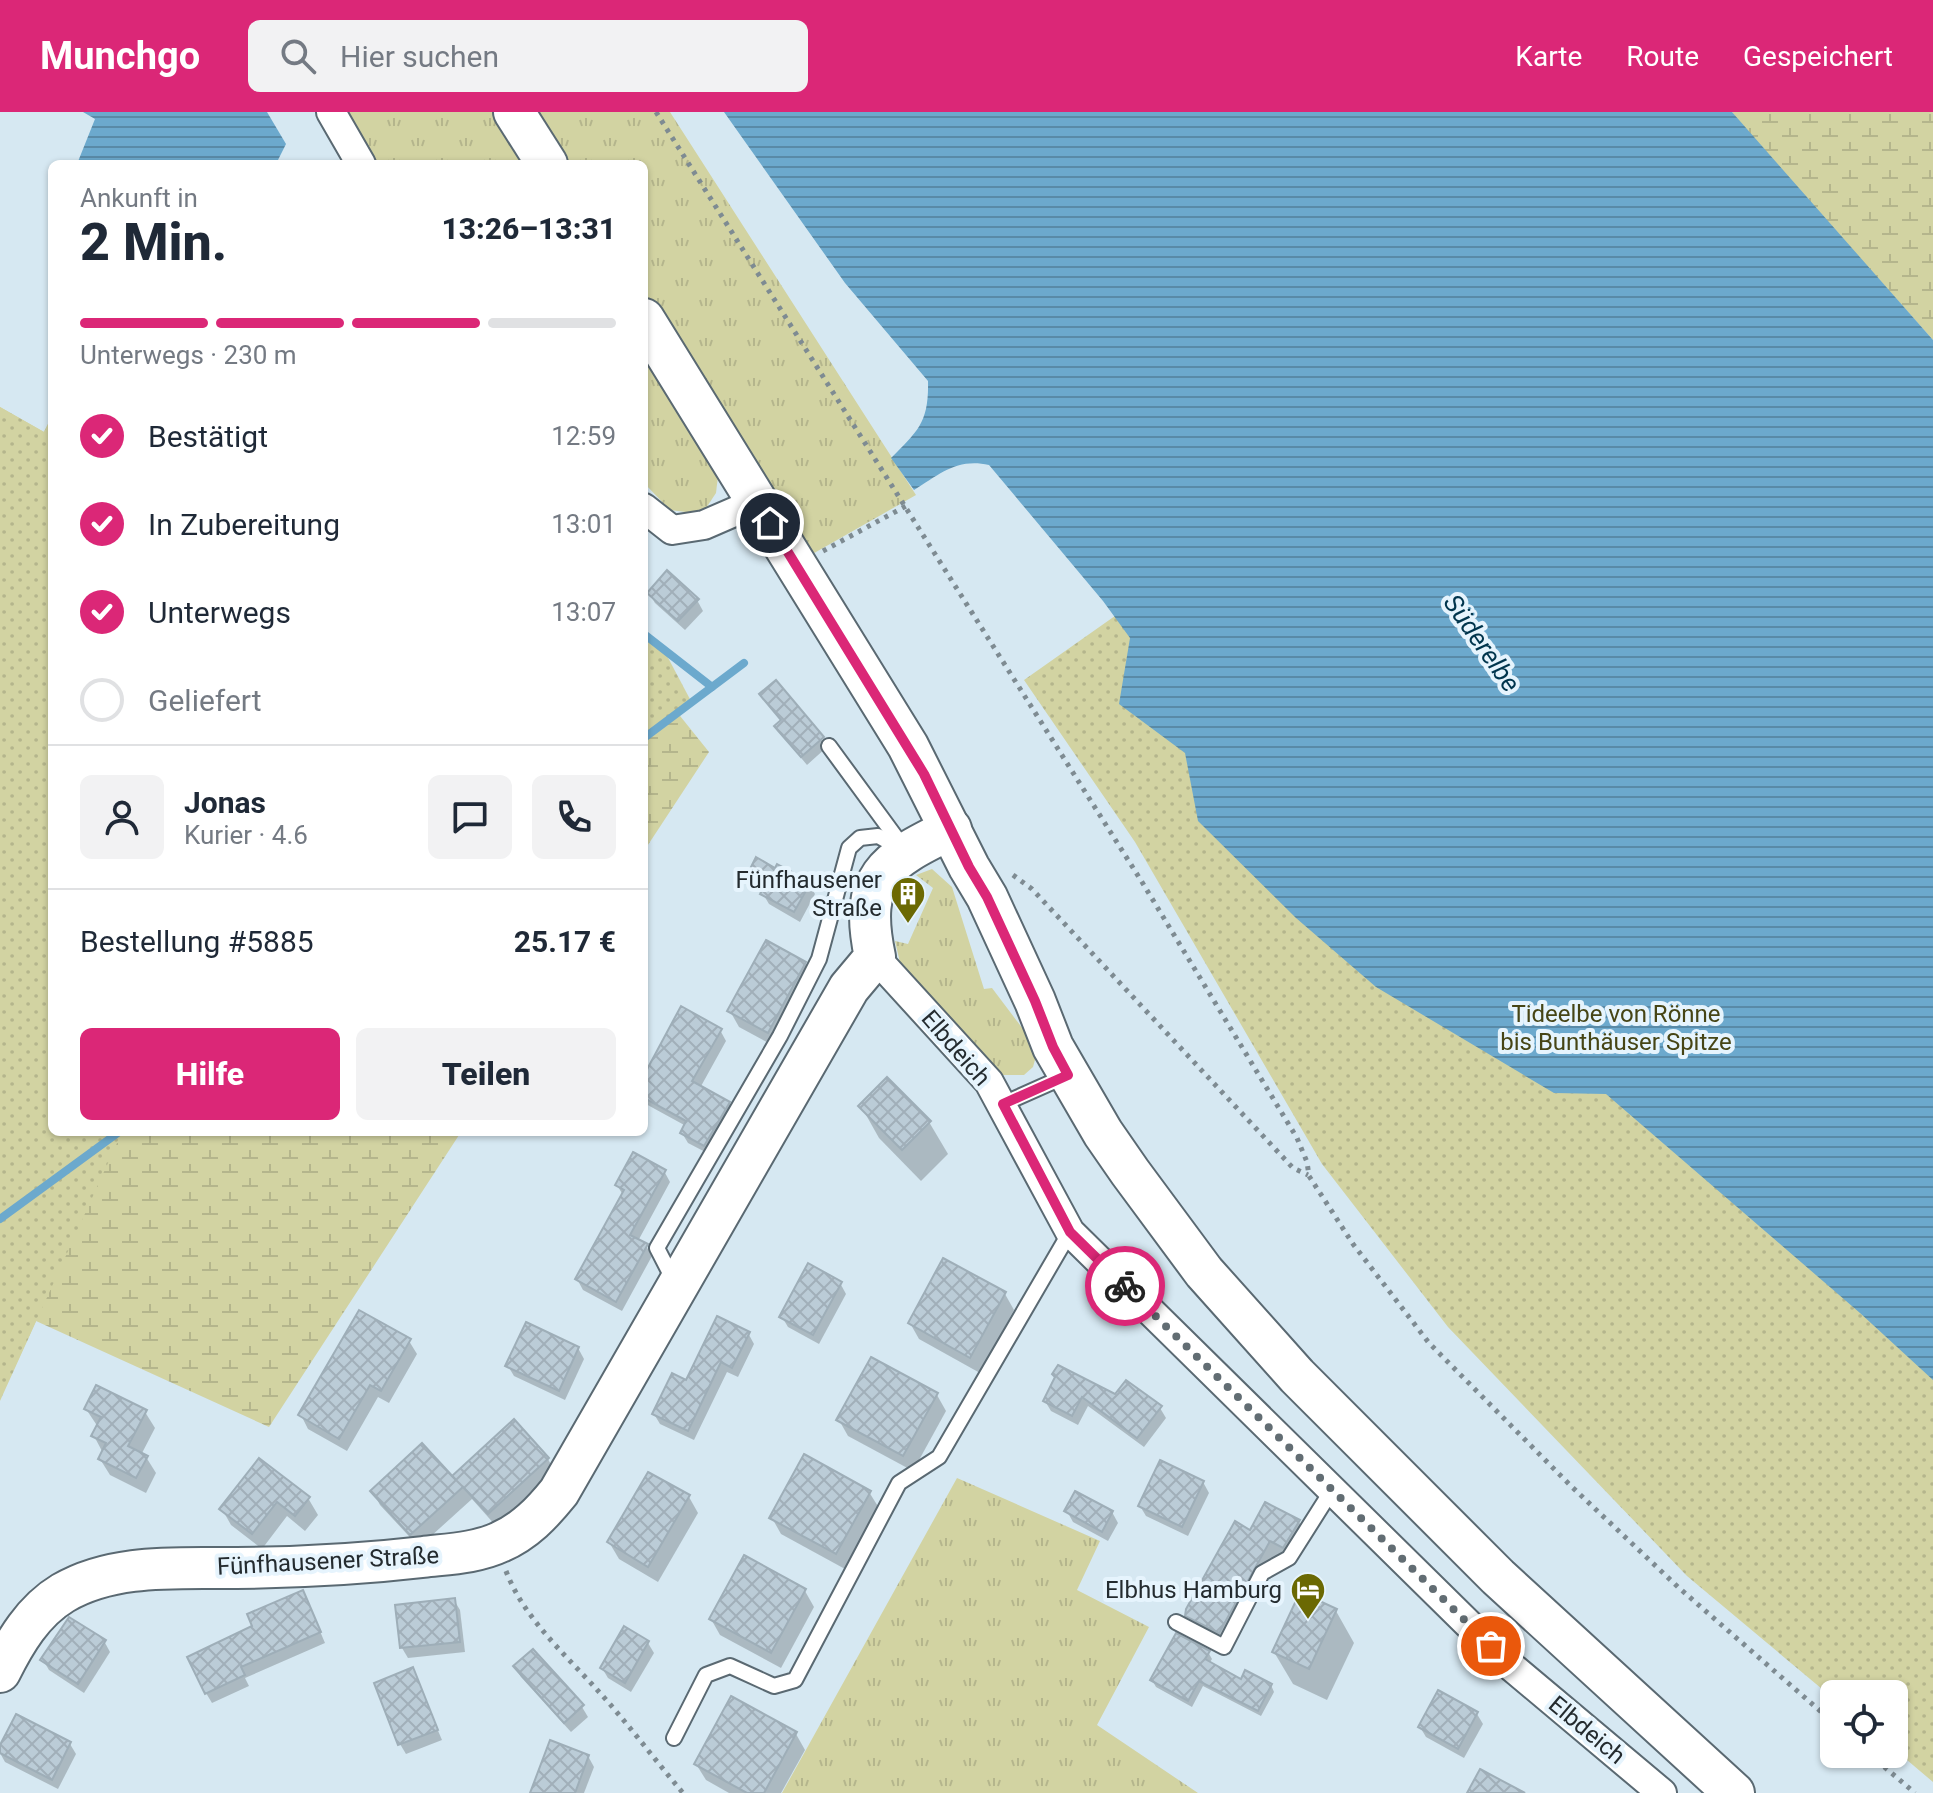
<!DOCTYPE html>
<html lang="de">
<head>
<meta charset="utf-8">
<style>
  body { margin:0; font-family:Roboto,sans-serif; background:#f2f2f3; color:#1f2937; height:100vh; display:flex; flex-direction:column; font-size:30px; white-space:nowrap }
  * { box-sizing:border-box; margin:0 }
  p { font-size:26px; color:#747a83 }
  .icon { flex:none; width:44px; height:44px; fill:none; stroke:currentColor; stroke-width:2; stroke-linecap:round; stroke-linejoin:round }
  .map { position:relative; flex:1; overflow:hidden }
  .details { position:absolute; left:48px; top:48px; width:600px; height:976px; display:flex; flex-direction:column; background:#fff; border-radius:12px; box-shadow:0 2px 6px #0004 }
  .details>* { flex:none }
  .fabs { position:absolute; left:1820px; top:1568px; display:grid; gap:16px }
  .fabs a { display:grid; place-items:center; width:88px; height:88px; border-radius:12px; background:#fff; box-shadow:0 2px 6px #0004; font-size:40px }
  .pin { position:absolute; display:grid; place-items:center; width:68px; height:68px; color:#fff; margin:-34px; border:4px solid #fff; border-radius:50%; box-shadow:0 2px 8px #0007 }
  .courier { position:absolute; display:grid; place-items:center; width:80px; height:80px; margin:-40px; border:6px solid #db2777; border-radius:50%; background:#fff; color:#222; box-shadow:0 2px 10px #0007 }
  .head em { font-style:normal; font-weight:800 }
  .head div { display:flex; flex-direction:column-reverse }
  .head { display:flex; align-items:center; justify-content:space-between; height:136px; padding:0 32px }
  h1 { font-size:52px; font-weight:800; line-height:60px }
  .bar { display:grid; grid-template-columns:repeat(4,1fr); gap:12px 8px; align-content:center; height:96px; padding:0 32px }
  .bar i { height:10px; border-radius:6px; background:#e0e1e3 }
  .bar .active { background:#db2777 }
  .bar p { grid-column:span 4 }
  .line { display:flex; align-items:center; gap:20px; padding:0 32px; border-top:2px solid #e0e1e3 }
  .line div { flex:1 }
  .round { display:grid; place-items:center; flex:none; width:84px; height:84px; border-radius:12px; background:#f2f2f3 }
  ol { padding:0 32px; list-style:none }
  li { display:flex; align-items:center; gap:24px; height:88px }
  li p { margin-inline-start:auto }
  li .icon { padding:8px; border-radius:50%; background:#db2777; color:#fff; stroke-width:4 }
  li:last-child { color:#747a83 }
  li i { width:44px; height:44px; border:4px solid #e0e1e3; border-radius:50% }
  .button { display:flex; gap:16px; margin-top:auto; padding:16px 32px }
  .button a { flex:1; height:92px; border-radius:12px; background:#db2777; color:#fff; font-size:32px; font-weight:800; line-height:92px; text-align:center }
  .button a+a { background:#f2f2f3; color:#1f2937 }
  header { display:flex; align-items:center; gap:48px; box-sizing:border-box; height:112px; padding:0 40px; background:#db2777; color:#fff }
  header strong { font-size:38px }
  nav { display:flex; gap:44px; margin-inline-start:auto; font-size:28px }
  .search { width:560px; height:72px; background:#f2f2f3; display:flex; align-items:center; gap:20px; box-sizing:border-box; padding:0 28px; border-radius:12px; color:#747a83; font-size:30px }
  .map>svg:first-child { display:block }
  .grass { fill:url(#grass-tufts) }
  .wetland { fill:url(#wetland-marsh) }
  .park { fill:url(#park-dots) }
  .water { fill:url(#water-rules) }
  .shadow { fill:#0003 }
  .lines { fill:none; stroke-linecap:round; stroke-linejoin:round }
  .stream { stroke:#6ca9cd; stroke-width:8 }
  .building { fill:url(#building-cross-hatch); stroke:#9eaeb8; stroke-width:2 }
  .lane-casing { stroke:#5a6972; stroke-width:18 }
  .street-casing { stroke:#5a6972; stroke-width:32 }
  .secondary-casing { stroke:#5a6972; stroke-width:44 }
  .path { stroke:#7e8b92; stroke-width:5; stroke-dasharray:4 6; stroke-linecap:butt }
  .lane { stroke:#fff; stroke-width:14 }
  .street { stroke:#fff; stroke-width:28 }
  .secondary { stroke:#fff; stroke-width:40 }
  .done { stroke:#626d73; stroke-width:8; stroke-dasharray:0 14.4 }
  .route { stroke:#db2777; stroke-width:10 }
  .labels { text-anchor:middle; stroke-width:8; stroke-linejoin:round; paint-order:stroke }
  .poi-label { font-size:24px; fill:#242b2f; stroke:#e6f4fd; text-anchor:end }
  .park-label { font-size:24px; fill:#464515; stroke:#e6f4fd }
  .street-label { font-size:24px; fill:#242b2f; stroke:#e6f4fd }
  .water-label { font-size:26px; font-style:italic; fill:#00354d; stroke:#e6f4fd }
</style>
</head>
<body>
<header>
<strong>Munchgo</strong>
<div class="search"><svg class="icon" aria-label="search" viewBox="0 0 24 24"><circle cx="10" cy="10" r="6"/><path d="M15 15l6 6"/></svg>Hier suchen</div>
<nav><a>Karte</a><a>Route</a><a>Gespeichert</a></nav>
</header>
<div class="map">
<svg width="1933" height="1681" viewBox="0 0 1933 1681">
  <defs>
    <pattern id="grass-tufts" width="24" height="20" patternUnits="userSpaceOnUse" patternTransform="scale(2)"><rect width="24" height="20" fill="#d2d3a2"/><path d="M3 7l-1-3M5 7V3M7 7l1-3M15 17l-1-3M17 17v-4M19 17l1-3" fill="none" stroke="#b4b58c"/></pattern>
    <pattern id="wetland-marsh" width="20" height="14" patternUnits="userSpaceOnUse" patternTransform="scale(2)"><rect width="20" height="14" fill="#d2d3a2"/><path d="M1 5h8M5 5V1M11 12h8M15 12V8" fill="none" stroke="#b4b58c"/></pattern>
    <pattern id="park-dots" width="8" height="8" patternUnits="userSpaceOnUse" patternTransform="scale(2)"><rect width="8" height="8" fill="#d2d3a2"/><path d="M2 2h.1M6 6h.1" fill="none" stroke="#b4b58c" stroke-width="1.8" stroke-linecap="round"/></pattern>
    <pattern id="water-rules" width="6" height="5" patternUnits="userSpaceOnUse" patternTransform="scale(2)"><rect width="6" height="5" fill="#6ca9cd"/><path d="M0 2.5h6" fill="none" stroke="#598aa7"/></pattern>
    <pattern id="building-cross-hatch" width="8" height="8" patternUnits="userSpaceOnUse" patternTransform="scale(2)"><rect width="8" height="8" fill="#bbccd7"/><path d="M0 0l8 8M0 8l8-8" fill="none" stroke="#a1afb9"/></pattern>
  </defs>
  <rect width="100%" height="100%" fill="#d6e8f2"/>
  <g class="grass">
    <path d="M345 0H494L526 52H375L361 32Z"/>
    <path d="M534 0H670L916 383 809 444 644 186V52H567Z"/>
    <path d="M644 244 718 364 716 381 702 402 670 398 644 371Z"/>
    <path d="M932 757 952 775 984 877 992 876 1038 937 1033 955 1024 963H1001L902 859 895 829 908 832 933 776 916 763Z"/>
    <path d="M957 1366 1100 1429 1077 1478 1149 1515 1097 1613 1198 1681H782Z"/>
  </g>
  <g class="wetland">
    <path d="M1732 0H1933V228L1748 21Z"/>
    <path d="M0 295 44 320 52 304V1020H461L269 1315 36 1209 0 1287Z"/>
    <path d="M644 559 709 640 644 739Z"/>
  </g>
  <g class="park">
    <path d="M1443 273 1933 776V1670L1894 1637V1582H1834V1587L1687 1464 1448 1215 1322 1052 1135 730 1024 568Z"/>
    <path d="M0 295 44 320 52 304V1020H122L0 1289Z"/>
    <path d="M644 522 665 540 692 591 644 626Z"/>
  </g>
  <g class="water">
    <path d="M83 0H267L286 32 276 52H77L95 7Z"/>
    <path d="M724 0H1732L1933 228V1268L1860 1201 1606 982 1554 981 1376 875 1296 806 1198 709 1185 641 1119 592 1130 526 1103 489 989 353C957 346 940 362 914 378L891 346C918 319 929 310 928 269L845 171Z"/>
  </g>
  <g class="shadow">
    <path d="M649 481 697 488 703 499 685 518 655 491Z"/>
    <path d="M776 570 827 635 807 653 782 623 777 614 782 610 761 582Z"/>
    <path d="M747 766 809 772 815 782 800 810 769 792 763 782 753 777Z"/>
    <path d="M805 851 814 868 778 936 739 915 730 899Z"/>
    <path d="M720 918 726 929 700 976 729 991 735 1001 711 1043 688 1031 682 1021 686 1014 644 991V960L647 955 650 956Z"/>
    <path d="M861 994 929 1010 948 1042 921 1069 879 1026Z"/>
    <path d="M664 1059 670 1070 638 1129 646 1134 652 1144 622 1199 583 1178 577 1167 623 1083 617 1073Z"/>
    <path d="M840 1171 846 1182 819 1232 788 1215 782 1205Z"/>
    <path d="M1005 1182 1014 1198 980 1261 919 1227 910 1211Z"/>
    <path d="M748 1221 754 1232 738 1265 727 1260 694 1328 660 1312 654 1302Z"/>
    <path d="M409 1229 417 1242 389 1291 378 1285 347 1339 308 1317 301 1303Z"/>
    <path d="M578 1236 584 1247 565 1288 514 1264 508 1254Z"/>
    <path d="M1056 1266 1160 1296 1166 1306 1144 1335 1088 1294 1078 1313 1051 1299 1045 1289Z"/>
    <path d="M937 1283 946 1299 913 1359 848 1324 839 1308Z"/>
    <path d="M86 1297 145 1300 155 1316 141 1343 146 1345 156 1361 146 1381 110 1363 100 1347 103 1341 94 1324 98 1315Z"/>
    <path d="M514 1310 548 1347 555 1360 496 1414 472 1387 419 1435 380 1393 373 1379 458 1372Z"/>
    <path d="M260 1348 308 1386 318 1403 305 1419 287 1404 262 1437 231 1413 222 1397Z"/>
    <path d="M1203 1370 1209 1381 1188 1424 1146 1404 1140 1394Z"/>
    <path d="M869 1380 879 1396 845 1457 781 1422 772 1406Z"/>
    <path d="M689 1385 698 1401 658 1470 619 1447 609 1430Z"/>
    <path d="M1266 1392 1299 1410 1307 1425 1292 1450 1279 1443 1228 1535 1196 1518 1187 1503 1251 1421Z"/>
    <path d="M1067 1399 1112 1400 1118 1411 1108 1429 1073 1410Z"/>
    <path d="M805 1479 814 1495 781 1556 720 1523 711 1507Z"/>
    <path d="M454 1488 460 1498 465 1540 408 1546 402 1536Z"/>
    <path d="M308 1491 325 1531 245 1566 249 1574 212 1591 206 1581Z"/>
    <path d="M1336 1499 1354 1531 1327 1588 1293 1572 1274 1540Z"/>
    <path d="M104 1529 110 1540 84 1581 49 1558 43 1548Z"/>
    <path d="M648 1531 654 1541 631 1580 608 1566 602 1556Z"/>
    <path d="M1208 1540 1212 1547 1209 1552 1242 1570 1271 1573 1274 1580 1261 1604 1203 1574 1192 1595 1156 1575 1152 1568Z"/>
    <path d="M515 1555 582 1595 588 1605 571 1620 521 1565Z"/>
    <path d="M412 1558 442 1628 406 1642 400 1632Z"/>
    <path d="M1477 1602 1483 1612 1464 1646 1426 1625 1420 1615Z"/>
    <path d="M796 1622 805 1638 781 1681H729L706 1668 696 1652Z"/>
    <path d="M70 1632 76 1642 58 1677 5 1650 0 1641V1638Z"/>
    <path d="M588 1644 594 1655 584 1681H536Z"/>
  </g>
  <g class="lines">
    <g class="stream">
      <path d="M644 522 712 575"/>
      <path d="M644 626 744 551"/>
      <path d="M0 1107 119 1020"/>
    </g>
  </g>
  <g class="building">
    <path d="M667 458 699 487 678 509 647 481Z"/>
    <path d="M776 568 824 625 801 645 774 614 781 608 759 582Z"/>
    <path d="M756 745 775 756 777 752 811 770 794 800 760 782 763 777 745 767Z"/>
    <path d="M766 828 806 850 768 921 727 899Z"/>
    <path d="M681 894 722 917 692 969 730 990 704 1034 680 1021 686 1009 644 986V963Z"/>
    <path d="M887 965 931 1009 902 1038 858 994Z"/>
    <path d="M633 1040 666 1058 630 1123 648 1132 616 1190 575 1167 624 1078 615 1073Z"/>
    <path d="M943 1146 1006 1180 970 1246 908 1211Z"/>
    <path d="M808 1151 842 1170 813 1223 779 1205Z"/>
    <path d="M359 1198 411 1227 381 1279 370 1273 339 1327 298 1303Z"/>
    <path d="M717 1204 750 1220 732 1256 721 1250 688 1319 652 1302 672 1261 686 1268Z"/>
    <path d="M526 1210 579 1235 559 1279 505 1254Z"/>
    <path d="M871 1245 938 1281 903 1344 836 1308Z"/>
    <path d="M1058 1253 1115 1282 1126 1268 1162 1294 1137 1326 1082 1285 1072 1304 1043 1289 1055 1265 1052 1262Z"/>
    <path d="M96 1273 147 1298 128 1334 148 1344 136 1366 98 1347 106 1331 91 1324 101 1305 84 1297Z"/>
    <path d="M514 1307 549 1346 488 1402 463 1375 410 1423 370 1379 422 1331 456 1368 452 1364Z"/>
    <path d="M804 1342 871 1379 836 1442 769 1406Z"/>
    <path d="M259 1346 310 1385 295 1404 277 1390 252 1422 219 1397Z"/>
    <path d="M1160 1348 1204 1369 1182 1415 1138 1394Z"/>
    <path d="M648 1360 690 1383 648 1455 607 1430Z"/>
    <path d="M1075 1379 1113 1399 1102 1420 1064 1399Z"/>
    <path d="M1265 1390 1300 1408 1283 1436 1270 1429 1219 1521 1185 1504 1186 1497 1235 1409 1250 1418Z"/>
    <path d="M744 1443 806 1477 771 1541 709 1507Z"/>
    <path d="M303 1478 321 1520 241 1555 245 1563 205 1582 187 1545 252 1514 247 1502Z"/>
    <path d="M1300 1480 1337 1497 1309 1557 1272 1540Z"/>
    <path d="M455 1486 460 1530 400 1536 395 1493Z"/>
    <path d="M69 1505 106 1528 78 1572 40 1548Z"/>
    <path d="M624 1514 649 1529 625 1571 600 1556Z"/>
    <path d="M1176 1521 1210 1539 1205 1547 1241 1567 1245 1558 1272 1572 1258 1599 1199 1569 1188 1589 1150 1568Z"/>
    <path d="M533 1537 584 1593 564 1611 513 1554Z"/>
    <path d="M413 1555 438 1618 398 1633 374 1571Z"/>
    <path d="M1438 1578 1478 1600 1458 1637 1418 1615Z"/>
    <path d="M731 1584 797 1620 764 1681H747L694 1652Z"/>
    <path d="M16 1602 71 1630 52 1668 0 1641V1633Z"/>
    <path d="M550 1628 589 1643 575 1681H530Z"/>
    <path d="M1480 1657 1525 1681H1467Z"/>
  </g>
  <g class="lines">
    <defs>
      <g id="lane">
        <path d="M829 634 903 735"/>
        <path d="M1003 992 1068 963"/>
        <path d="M674 1169 657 1136 780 924 819 847 849 736 860 726 878 724 905 739"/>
        <path d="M1176 1510 1224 1535 1262 1461 1289 1446 1332 1378"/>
        <path d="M674 1626 706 1563 730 1554 774 1574 795 1568 899 1371 939 1345 1070 1120"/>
      </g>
      <g id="street">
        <path d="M331 0 361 52"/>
        <path d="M644 396 672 418 704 413 757 390"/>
        <path d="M875 845 989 970 1070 1120 1513 1556 1662 1681"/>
      </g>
      <g id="secondary">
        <path d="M514 0 547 52"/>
        <path d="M644 207 908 634 969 755 987 785 1035 889 1053 935 1103 1021 1130 1060 1204 1160 1297 1264 1498 1465 1734 1681"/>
        <path d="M0 1560C15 1530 33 1499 63 1481 109 1454 166 1456 217 1456 286 1456 354 1453 423 1445 448 1442 477 1441 500 1430 525 1419 542 1401 559 1380L849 876 875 845C858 765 885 749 951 717"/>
      </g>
    </defs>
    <use href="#lane" class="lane-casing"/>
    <use href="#street" class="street-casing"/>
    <use href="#secondary" class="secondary-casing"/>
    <g class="path">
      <path d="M656 0 1142 770 1297 1026 1307 1050 1309 1064 1353 1132 1429 1231 1571 1374 1678 1475 1834 1611"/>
      <path d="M823 439 906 394"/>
      <path d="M1013 763 1032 777 1293 1056 1308 1063"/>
      <path d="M506 1459C524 1507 567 1544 600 1581 629 1613 655 1648 683 1681"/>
      <path d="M1869 1642 1915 1681"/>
    </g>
    <use href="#lane" class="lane"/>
    <use href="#street" class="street"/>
    <use href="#secondary" class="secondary"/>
  </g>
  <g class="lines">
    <path class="done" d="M1125 1174 1491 1534"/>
    <path class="route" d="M770 411 924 662 969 755 987 785 1035 889 1053 935 1068 963 1003 992 1070 1120 1125 1174"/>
  </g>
  <defs>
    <symbol id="building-pin" viewBox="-11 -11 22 30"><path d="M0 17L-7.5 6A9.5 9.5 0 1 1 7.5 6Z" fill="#6b6903" stroke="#e6f4fd"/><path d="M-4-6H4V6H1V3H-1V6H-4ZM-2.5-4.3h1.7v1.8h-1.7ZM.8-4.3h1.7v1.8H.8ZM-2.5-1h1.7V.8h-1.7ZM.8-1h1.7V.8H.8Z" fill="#fff"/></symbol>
    <symbol id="hotel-pin" viewBox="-11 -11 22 30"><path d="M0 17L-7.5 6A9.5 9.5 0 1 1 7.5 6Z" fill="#6b6903" stroke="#e6f4fd"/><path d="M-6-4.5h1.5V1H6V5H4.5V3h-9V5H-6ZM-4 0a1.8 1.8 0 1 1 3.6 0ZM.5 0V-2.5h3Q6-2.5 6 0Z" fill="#fff"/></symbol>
  </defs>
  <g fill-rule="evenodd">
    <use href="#building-pin" x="888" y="762" width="40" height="54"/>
    <use href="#hotel-pin" x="1288" y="1458" width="40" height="54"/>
  </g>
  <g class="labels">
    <g class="poi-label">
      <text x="882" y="776">Fünfhausener<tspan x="882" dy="28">Straße</tspan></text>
      <text x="1282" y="1486">Elbhus Hamburg</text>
    </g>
    <g class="park-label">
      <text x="1616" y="910">Tideelbe von Rönne<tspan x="1616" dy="28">bis Bunthäuser Spitze</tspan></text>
    </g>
    <g class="street-label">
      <text transform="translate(956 936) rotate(49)" y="8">Elbdeich</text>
      <text transform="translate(328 1449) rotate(-3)" y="8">Fünfhausener Straße</text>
      <text transform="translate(1587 1618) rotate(40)" y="8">Elbdeich</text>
    </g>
    <g class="water-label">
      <text transform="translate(1482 531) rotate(55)" y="9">Süderelbe</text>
    </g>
  </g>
</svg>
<div class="fabs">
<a><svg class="icon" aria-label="locate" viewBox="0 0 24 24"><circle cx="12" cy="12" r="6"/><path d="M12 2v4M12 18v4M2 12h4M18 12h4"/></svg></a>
</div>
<div class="pin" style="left:1491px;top:1534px;background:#ea580c"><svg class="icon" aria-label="bag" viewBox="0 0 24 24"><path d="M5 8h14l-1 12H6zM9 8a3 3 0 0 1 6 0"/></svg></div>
<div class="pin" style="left:770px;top:411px;background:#1f2937"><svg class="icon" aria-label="home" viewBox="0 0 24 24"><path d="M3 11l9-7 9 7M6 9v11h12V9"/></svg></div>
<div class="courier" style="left:1125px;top:1174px"><svg class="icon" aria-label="bike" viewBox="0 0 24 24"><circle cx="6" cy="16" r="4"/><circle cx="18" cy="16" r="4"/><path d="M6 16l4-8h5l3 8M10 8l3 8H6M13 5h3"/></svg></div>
<section class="details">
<div class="head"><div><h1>2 Min.</h1><p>Ankunft in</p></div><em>13:26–13:31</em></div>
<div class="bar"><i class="active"></i><i class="active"></i><i class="active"></i><i></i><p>Unterwegs · 230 m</p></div>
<ol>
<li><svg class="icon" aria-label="check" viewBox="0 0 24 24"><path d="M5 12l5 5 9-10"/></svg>Bestätigt<p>12:59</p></li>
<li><svg class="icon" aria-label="check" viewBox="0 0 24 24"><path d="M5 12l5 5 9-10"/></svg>In Zubereitung<p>13:01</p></li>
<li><svg class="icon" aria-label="check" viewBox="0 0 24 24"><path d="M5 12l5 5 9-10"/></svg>Unterwegs<p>13:07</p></li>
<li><i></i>Geliefert</li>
</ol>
<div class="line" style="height:144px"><a class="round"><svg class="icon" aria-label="person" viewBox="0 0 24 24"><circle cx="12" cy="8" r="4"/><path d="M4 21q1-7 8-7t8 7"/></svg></a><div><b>Jonas</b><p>Kurier · 4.6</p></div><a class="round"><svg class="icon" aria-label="chat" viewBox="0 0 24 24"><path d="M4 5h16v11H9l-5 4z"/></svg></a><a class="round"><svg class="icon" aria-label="phone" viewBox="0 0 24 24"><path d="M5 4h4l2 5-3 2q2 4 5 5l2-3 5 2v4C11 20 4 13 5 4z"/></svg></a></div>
<div class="line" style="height:104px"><div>Bestellung #5885</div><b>25.17 €</b></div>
<div class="button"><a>Hilfe</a><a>Teilen</a></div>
</section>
</div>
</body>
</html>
